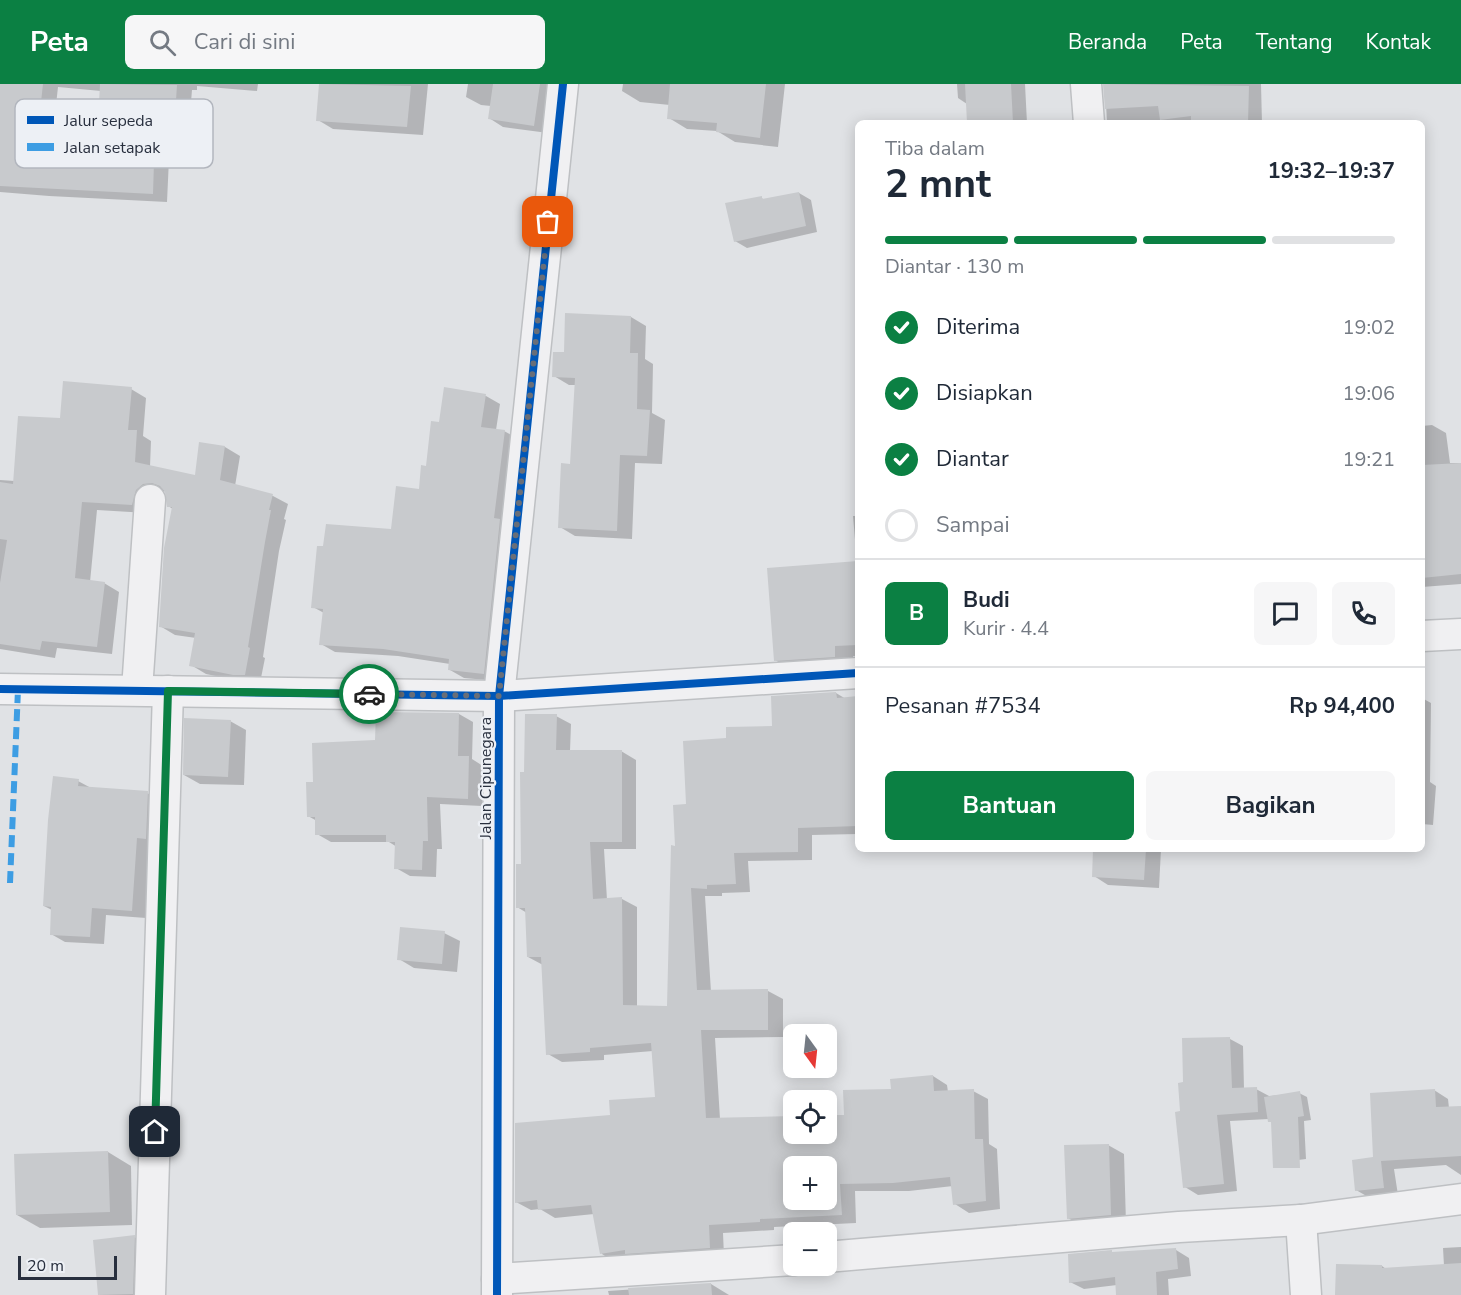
<!DOCTYPE html>
<html lang="id">
<head>
<meta charset="utf-8">
<style>
  body { margin:0; font-family:"Nunito Sans",sans-serif; background:#f6f6f7; color:#1f2937; height:100vh; display:flex; flex-direction:column; font-size:22px; white-space:nowrap }
  * { box-sizing:border-box; margin:0 }
  p { font-size:20px; color:#747a83 }
  .icon { flex:none; width:33px; height:33px; fill:none; stroke:currentColor; stroke-width:2; stroke-linecap:round; stroke-linejoin:round }
  .map { position:relative; flex:1; overflow:hidden }
  .side { position:absolute; left:855px; top:36px; width:570px; height:732px; display:flex; flex-direction:column; background:#fff; border-radius:9px; box-shadow:0 3px 15px #0003 }
  .side>* { flex:none }
  .needle { width:39px; rotate:165deg }
  .controls { position:absolute; left:783px; top:940px; display:grid; gap:12px }
  .controls a { display:grid; place-items:center; width:54px; height:54px; border-radius:9px; background:#fff; box-shadow:0 3px 15px #0003; font-size:30px }
  .scale { position:absolute; left:18px; bottom:15px; width:99px; box-sizing:border-box; padding-left:6px; border:3px solid #282f3e; border-top:0; font-size:16px; line-height:21px; white-space:nowrap; color:#282f3e; -webkit-text-stroke:4px #edf0f5; paint-order:stroke }
  .pin { position:absolute; display:grid; place-items:center; width:51px; height:51px; color:#fff; margin:-26px; border-radius:12px; box-shadow:0 3px 9px #0006 }
  .courier { position:absolute; display:grid; place-items:center; width:60px; height:60px; margin:-30px; border:4px solid #0b8043; border-radius:50%; background:#fff; color:#222; box-shadow:0 2px 8px #0007 }
  .overview em { font-style:normal; font-weight:700 }
  .overview div { display:flex; flex-direction:column-reverse }
  .overview { display:flex; align-items:center; justify-content:space-between; height:102px; padding:0 30px }
  h1 { font-size:39px; font-weight:700; line-height:45px }
  .bar { display:grid; grid-template-columns:repeat(4,1fr); gap:9px 6px; align-content:center; height:72px; padding:0 30px }
  .bar i { height:8px; border-radius:4px; background:#e0e1e3 }
  .bar .current { background:#0b8043 }
  .bar p { grid-column:span 4 }
  .line { display:flex; align-items:center; gap:15px; padding:0 30px; border-top:2px solid #e0e1e3 }
  .line div { flex:1 }
  .round { display:grid; place-items:center; flex:none; width:63px; height:63px; border-radius:9px; background:#f6f6f7 }
  ol { padding:0 30px; list-style:none }
  li { display:flex; align-items:center; gap:18px; height:66px }
  li p { margin-inline-start:auto }
  li .icon { padding:6px; border-radius:50%; background:#0b8043; color:#fff; stroke-width:4 }
  li:last-child { color:#747a83 }
  li i { width:33px; height:33px; border:3px solid #e0e1e3; border-radius:50% }
  .primary-button { display:flex; gap:12px; margin-top:auto; padding:12px 30px }
  .primary-button a { flex:1; height:69px; border-radius:9px; background:#0b8043; color:#fff; font-size:24px; font-weight:700; line-height:69px; text-align:center }
  .primary-button a+a { background:#f6f6f7; color:#1f2937 }
  header { display:flex; align-items:center; gap:36px; box-sizing:border-box; height:84px; padding:0 30px; background:#0b8043; color:#fff }
  header strong { font-size:28px }
  nav { display:flex; gap:33px; margin-inline-start:auto; font-size:21px }
  .search { width:420px; height:54px; background:#f6f6f7; display:flex; align-items:center; gap:15px; box-sizing:border-box; padding:0 21px; border-radius:9px; color:#747a83; font-size:22px }
  .map>svg:first-child { display:block }
  .shadow { fill:#0003; fill-rule:evenodd }
  .building { fill:#c8cacd; fill-rule:evenodd }
  .lines { fill:none; stroke-linecap:round; stroke-linejoin:round }
  .minor-casing { stroke:#bec0c3; stroke-width:33 }
  .minor { stroke:#f0f0f2; stroke-width:30 }
  .quiet { stroke:#3d9de3; stroke-width:6; stroke-dasharray:12 6; stroke-linecap:butt }
  .cycleway-casing { stroke:#edf0f5; stroke-width:11 }
  .cycleway { stroke:#0057b8; stroke-width:8 }
  .done { stroke:#686e78; stroke-width:6; stroke-dasharray:0 10.8 }
  .route { stroke:#0b8043; stroke-width:8 }
  .labels { text-anchor:middle; stroke-width:4.5; stroke-linejoin:round; paint-order:stroke }
  .street-label { font-size:16px; fill:#282f3e; stroke:#edf0f5 }
  .key { fill:#edf0f5; stroke:#b2b6be; stroke-width:1.5 }
  .key-label { font-size:16px; fill:#282f3e }
</style>
</head>
<body>
<header>
<strong>Peta</strong>
<div class="search"><svg class="icon" aria-label="search" viewBox="0 0 24 24"><circle cx="10" cy="10" r="6"/><path d="M15 15l6 6"/></svg>Cari di sini</div>
<nav><a>Beranda</a><a>Peta</a><a>Tentang</a><a>Kontak</a></nav>
</header>
<div class="map">
<svg width="1461" height="1211" viewBox="0 0 1461 1211">
  <rect width="100%" height="100%" fill="#e0e2e5"/>
  <g class="shadow">
    <path d="M0 0H258L257 7 197 2V6H192L188 55 170 53 167 118 49 112 0 108ZM58 3 101 7 98 79 50 75Z"/>
    <path d="M321 0H428L423 51 333 45 318 36Z"/>
    <path d="M468 0H555L548 49 503 43 489 34 491 22 481 21 466 13Z"/>
    <path d="M623 0H785L778 63 735 58 717 47 687 45 669 34 670 21 640 18 622 7Z"/>
    <path d="M957 0H1025L1027 39H968L967 20 958 14Z"/>
    <path d="M1105 0H1261L1262 39H1107Z"/>
    <path d="M799 109 811 116 817 148 747 164 735 157 761 114 766 116Z"/>
    <path d="M631 233 646 242 645 275 653 280 652 329 665 336 662 380 635 379 632 455 575 452 560 443 571 381 576 301H569L554 292 565 270Z"/>
    <path d="M131 305 146 314 143 352 151 357 150 383 196 392 201 360 225 363 240 372 235 402 273 412 288 420 284 435 286 436 279 467 263 573 265 574 260 599H249L206 590 191 581 196 554 175 551 160 542 173 425 168 422 167 407 158 408 147 429 97 426 90 498 104 499 119 508 112 570 57 564 55 574 0 565V396L15 397 61 336Z"/>
    <path d="M446 305 486 312 500 320 496 346 504 347 519 355 498 597 464 594 450 586V580L398 572 335 568 321 560 324 529 313 523 392 447 420 406 440 340Z"/>
    <path d="M1432 341 1446 349 1450 379H1461V500L1422 503V342Z"/>
    <path d="M853 432H858V572H853L854 583 794 587 775 576 857 479Z"/>
    <path d="M836 609 846 615 858 614V750L812 751V776L748 777 750 808 722 809V812H705L711 908 768 907 783 915V953L715 954 720 1035 794 1050H826L845 1033 893 1006 933 992 947 1001 948 1008 973 1007 988 1015 989 1060 997 1065 1000 1125 969 1129 955 1120 953 1102 909 1107H855L856 1139 774 1143V1146L723 1149 724 1172 616 1179 602 1170 594 1130 555 1134 540 1125 531 1126 516 1118 612 1033 656 1014 653 967 604 971V976L562 978 548 970 543 881 528 873 527 829 517 823 522 781 525 689 556 632 571 640 570 667H621L636 676V765H604L607 816 622 815 637 823V923L668 924 676 763 688 721 728 656 774 643ZM794 1083H826V1116H794Z"/>
    <path d="M1422 614 1431 619 1430 698 1436 702 1433 741 1422 740Z"/>
    <path d="M459 630 473 638 472 675 483 682 482 722 440 720 442 765H437L436 793 410 792 396 784 397 763 389 758H331L317 750V737L308 732 315 700 377 658Z"/>
    <path d="M230 637 246 646 244 701 200 700 184 691Z"/>
    <path d="M78 697 91 704 147 709 161 717 151 761 146 834 106 831 104 860 65 858 51 850 52 826 44 822Z"/>
    <path d="M1094 765H1161L1159 804 1108 801 1094 792Z"/>
    <path d="M444 849 460 857 457 888 414 884 399 875Z"/>
    <path d="M1230 955 1243 962 1244 1005H1256L1269 1012 1299 1009 1307 1013 1311 1036 1304 1037 1306 1075 1282 1078 1273 1039 1269 1035 1230 1037 1237 1107 1198 1111 1185 1103 1181 1029 1185 1000Z"/>
    <path d="M1434 1006 1448 1015 1449 1024H1461V1091L1446 1081 1394 1085 1398 1111 1370 1114 1356 1106 1374 1075Z"/>
    <path d="M1108 1061 1124 1070 1126 1140 1084 1143 1068 1134Z"/>
    <path d="M108 1068 131 1082 132 1141 40 1144 17 1131Z"/>
    <path d="M134 1153 150 1162 148 1211H100L94 1157Z"/>
    <path d="M1461 1163V1211H1339L1382 1182 1386 1185 1444 1182 1443 1164Z"/>
    <path d="M1176 1166 1189 1174 1191 1192 1168 1195 1169 1211H1118L1117 1201 1084 1205 1070 1198 1112 1168 1115 1170Z"/>
    <path d="M711 1200 729 1211H609L608 1207Z"/>
  </g>
  <g class="building">
    <path d="M0 0H43L35 73 96 77 100 0 177 1 174 47 155 46 153 110 0 102Z"/>
    <path d="M319 0 411 2 407 43 316 37Z"/>
    <path d="M493 0H540L534 42 488 35Z"/>
    <path d="M670 0H766L760 54 716 48 717 39 667 35Z"/>
    <path d="M965 0H1011L1013 39H967Z"/>
    <path d="M1103 0 1249 2 1248 39H1191V32L1160 36 1158 22 1105 25Z"/>
    <path d="M799 108 806 142 734 158 725 119 762 112V115Z"/>
    <path d="M565 229 631 232 630 269H638L637 325 650 326 647 372 620 371 617 447 558 444 561 379 570 380 575 294 552 293 553 268H564Z"/>
    <path d="M63 297 132 303 128 346H137L135 378 195 391 199 358 225 362 220 396 273 410 269 426H271L265 458 248 563 250 564 245 591H233L189 582 195 549 159 543 164 464 172 423H167L165 408 160 402 152 399 143 400 136 406 132 421 82 418 75 494 105 498 97 563 42 557 40 566 0 560V499L7 456 0 455V398L13 400 18 332 60 334Z"/>
    <path d="M444 303 486 310 481 343 505 346 494 434 500 435 484 590 448 586 449 575 383 565 319 561 323 525 311 524 317 462H323L326 440 391 445 396 402 419 405 421 381 426 382 431 337 439 338Z"/>
    <path d="M1461 379V490L1422 494V381Z"/>
    <path d="M858 477V561L835 562V573L774 577 767 484Z"/>
    <path d="M836 608 837 614 858 612V742L798 744V768L734 769 736 800 707 801V805L691 804 697 906 768 905V946H701L706 1034 794 1032V1050H826V1031H844L843 1006 891 1005 890 995 933 991 934 1007 974 1005 975 1055H983L986 1117 953 1121 950 1093 893 1099 840 1100 842 1131 760 1135V1138L709 1141 710 1164 625 1170V1166L600 1170 591 1121 538 1126 537 1116 515 1119V1039L610 1031 609 1016 655 1013 651 959 590 964V968L546 971 541 873H527L525 824H516V780H521L520 688H524L525 630H557L556 666H622V758H590L593 815 622 813 623 921 667 922 671 761 675 762 673 721 686 720 683 657 726 654V643L772 642 771 612ZM794 1083H826V1116H794Z"/>
    <path d="M376 628 459 629 458 672H469L468 715 427 713 428 757H423L422 786 394 785 395 758H386V751H315V733H307L306 698H313L312 659 375 656Z"/>
    <path d="M184 634 231 636 228 693 183 691Z"/>
    <path d="M53 692 79 695 78 702 148 707 146 755 137 754 132 827 92 824 90 853 50 851 51 823 43 822 48 736Z"/>
    <path d="M1093 765H1146L1144 796 1092 793Z"/>
    <path d="M400 843 445 847 442 880 397 876Z"/>
    <path d="M1230 953 1232 1004 1257 1003 1258 1028 1217 1031 1224 1100 1183 1104 1175 1028 1180 1027 1178 999 1183 998 1182 954Z"/>
    <path d="M1435 1005 1436 1023 1461 1022V1072L1381 1077 1384 1104 1355 1107 1352 1076 1373 1073 1370 1009Z"/>
    <path d="M1300 1007 1304 1032 1298 1033 1300 1084H1273L1271 1038H1268L1264 1013Z"/>
    <path d="M1109 1060 1111 1131 1067 1135 1064 1061Z"/>
    <path d="M108 1067 110 1128 16 1131 14 1070Z"/>
    <path d="M135 1151 133 1210 98 1211 93 1156Z"/>
    <path d="M1176 1164 1178 1185 1156 1188 1157 1211H1116L1115 1193 1069 1199 1068 1170 1112 1166V1168Z"/>
    <path d="M1461 1179V1211H1335L1336 1180 1382 1181V1184Z"/>
    <path d="M711 1199 712 1211H629L628 1204Z"/>
  </g>
  <g class="lines">
    <defs>
      <g id="minor">
        <path d="M1086 0 1089 39"/>
        <path d="M1422 552 1461 550"/>
        <path d="M0 605 499 612 858 589"/>
        <path d="M137 606 150 416"/>
        <path d="M1301 1136 1306 1211"/>
        <path d="M826 1173 1179 1143 1301 1136 1461 1115"/>
        <path d="M497 1195 794 1176"/>
        <path d="M150 1211 168 607"/>
        <path d="M497 1211 499 612 563 0"/>
      </g>
    </defs>
    <use href="#minor" class="minor-casing"/>
    <use href="#minor" class="minor"/>
    <path class="quiet" d="M10 799 18 605"/>
    <defs>
      <g id="cycleway">
        <path d="M0 605 499 612 858 589"/>
        <path d="M497 1211 499 612 563 0"/>
      </g>
    </defs>
    <use href="#cycleway" class="cycleway-casing"/>
    <use href="#cycleway" class="cycleway"/>
  </g>
  <g class="lines">
    <path class="done" d="M369 610 499 612 548 138"/>
    <path class="route" d="M155 1048 168 607 369 610"/>
  </g>
  <g class="labels">
    <g class="street-label">
      <text transform="translate(485 694) rotate(-90)" y="6">Jalan Cipunegara</text>
    </g>
  </g>
  <rect x="15" y="15" width="198" height="69" rx="9" class="key"/>
  <rect x="27" y="32" width="27" height="8" fill="#0057b8"/>
  <rect x="27" y="59" width="27" height="8" fill="#3d9de3"/>
  <g class="key-label">
    <text x="64" y="42">Jalur sepeda</text>
    <text x="64" y="69">Jalan setapak</text>
  </g>
</svg>
<div class="controls">
<a><svg class="needle" viewBox="-14 -14 28 28"><path d="M0-13l5 13h-10z" fill="#e53935"/><path d="M0 13l5-13h-10z" fill="#747a83"/></svg></a>
<a><svg class="icon" aria-label="locate" viewBox="0 0 24 24"><circle cx="12" cy="12" r="6"/><path d="M12 2v4M12 18v4M2 12h4M18 12h4"/></svg></a>
<a>+</a>
<a>−</a>
</div>
<div class="scale">20 m</div>
<div class="pin" style="left:548px;top:138px;background:#ea580c"><svg class="icon" aria-label="bag" viewBox="0 0 24 24"><path d="M5 8h14l-1 12H6zM9 8a3 3 0 0 1 6 0"/></svg></div>
<div class="pin" style="left:155px;top:1048px;background:#1f2937"><svg class="icon" aria-label="home" viewBox="0 0 24 24"><path d="M3 11l9-7 9 7M6 9v11h12V9"/></svg></div>
<div class="courier" style="left:369px;top:610px"><svg class="icon" aria-label="car" viewBox="0 0 24 24"><path d="M5 17H2v-5l4-1 3-4h7l3 4 3 1v5h-3M9 17h6M6 11h13"/><circle cx="7" cy="17" r="2"/><circle cx="17" cy="17" r="2"/></svg></div>
<section class="side">
<div class="overview"><div><h1>2 mnt</h1><p>Tiba dalam</p></div><em>19:32–19:37</em></div>
<div class="bar"><i class="current"></i><i class="current"></i><i class="current"></i><i></i><p>Diantar · 130 m</p></div>
<ol>
<li><svg class="icon" aria-label="check" viewBox="0 0 24 24"><path d="M5 12l5 5 9-10"/></svg>Diterima<p>19:02</p></li>
<li><svg class="icon" aria-label="check" viewBox="0 0 24 24"><path d="M5 12l5 5 9-10"/></svg>Disiapkan<p>19:06</p></li>
<li><svg class="icon" aria-label="check" viewBox="0 0 24 24"><path d="M5 12l5 5 9-10"/></svg>Diantar<p>19:21</p></li>
<li><i></i>Sampai</li>
</ol>
<div class="line" style="height:108px"><b class="round" style="background:#0b8043;color:#fff">B</b><div><b>Budi</b><p>Kurir · 4.4</p></div><a class="round"><svg class="icon" aria-label="chat" viewBox="0 0 24 24"><path d="M4 5h16v11H9l-5 4z"/></svg></a><a class="round"><svg class="icon" aria-label="phone" viewBox="0 0 24 24"><path d="M5 4h4l2 5-3 2q2 4 5 5l2-3 5 2v4C11 20 4 13 5 4z"/></svg></a></div>
<div class="line" style="height:78px"><div>Pesanan #7534</div><b>Rp 94,400</b></div>
<div class="primary-button"><a>Bantuan</a><a>Bagikan</a></div>
</section>
</div>
</body>
</html>
